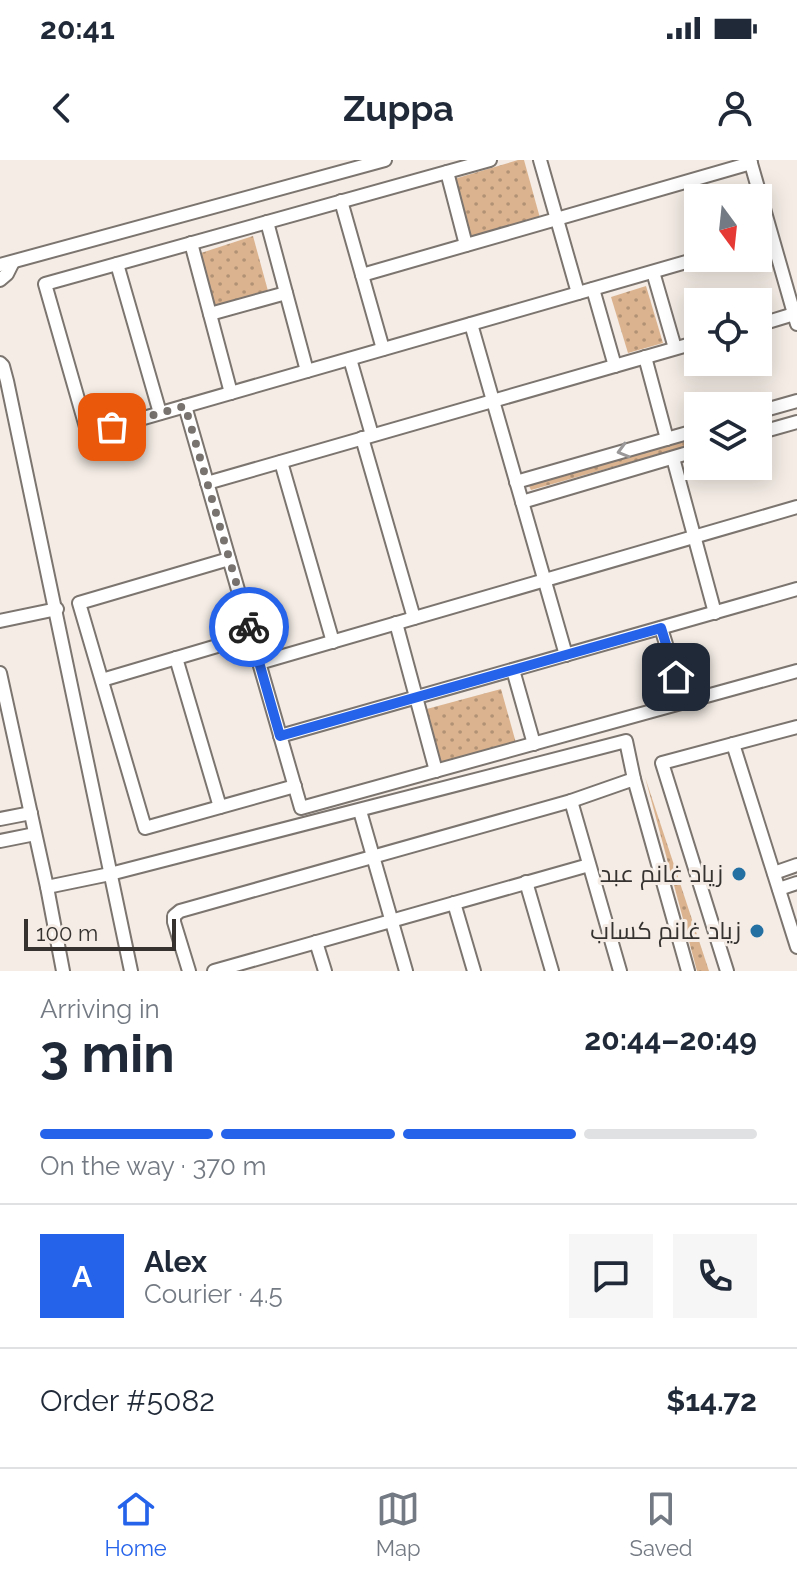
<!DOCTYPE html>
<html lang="en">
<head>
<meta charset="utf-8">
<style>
  body { margin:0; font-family:Raleway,Cairo,sans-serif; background:#f6f6f7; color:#1f2937; height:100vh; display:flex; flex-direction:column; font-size:30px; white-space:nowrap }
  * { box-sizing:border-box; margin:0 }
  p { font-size:26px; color:#747a83 }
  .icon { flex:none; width:44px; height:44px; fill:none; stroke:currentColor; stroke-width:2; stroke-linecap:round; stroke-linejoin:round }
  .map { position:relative; height:811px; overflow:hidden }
  .panel { display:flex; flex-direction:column; background:#fff; flex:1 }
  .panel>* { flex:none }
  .needle { width:52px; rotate:165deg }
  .fabs { position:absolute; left:684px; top:24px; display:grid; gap:16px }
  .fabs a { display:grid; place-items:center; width:88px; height:88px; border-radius:0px; background:#fff; box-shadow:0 4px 20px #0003; font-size:40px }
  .scale { position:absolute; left:24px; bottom:20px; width:152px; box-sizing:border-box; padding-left:8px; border:4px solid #353230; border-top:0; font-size:22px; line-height:28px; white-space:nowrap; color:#353230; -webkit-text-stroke:6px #f4ece5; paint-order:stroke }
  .pin { position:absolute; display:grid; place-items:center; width:68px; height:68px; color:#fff; margin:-34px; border-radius:16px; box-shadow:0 4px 12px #0006 }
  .courier { position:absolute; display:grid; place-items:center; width:80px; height:80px; margin:-40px; border:6px solid #2563eb; border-radius:50%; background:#fff; color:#222; box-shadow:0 2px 10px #0007 }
  .summary em { font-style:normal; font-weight:700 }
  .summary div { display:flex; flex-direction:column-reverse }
  .summary { display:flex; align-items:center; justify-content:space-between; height:136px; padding:0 40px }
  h1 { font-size:52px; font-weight:700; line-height:60px }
  .bar { display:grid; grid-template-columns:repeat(4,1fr); gap:12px 8px; align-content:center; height:96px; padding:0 40px }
  .bar i { height:10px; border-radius:6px; background:#e0e1e3 }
  .bar .active { background:#2563eb }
  .bar p { grid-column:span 4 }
  .line { display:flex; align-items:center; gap:20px; padding:0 40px; border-top:2px solid #e0e1e3 }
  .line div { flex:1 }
  .round { display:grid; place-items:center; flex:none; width:84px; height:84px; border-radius:0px; background:#f6f6f7 }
  .status { display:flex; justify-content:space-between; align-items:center; height:56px; padding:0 40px; background:#fff; direction:ltr }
  .status svg { height:22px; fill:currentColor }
  header { display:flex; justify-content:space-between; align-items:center; height:104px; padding:0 40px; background:#fff; font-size:36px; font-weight:700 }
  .menu { display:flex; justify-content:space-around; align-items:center; height:112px; border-top:2px solid #e0e1e3; background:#fff; font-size:22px; color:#747a83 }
  .menu a { display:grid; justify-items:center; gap:4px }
  .menu .active { color:#2563eb }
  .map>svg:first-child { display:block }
  .grass { fill:url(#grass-dots) }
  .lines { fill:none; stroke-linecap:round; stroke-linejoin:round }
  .minor-casing { stroke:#7b746f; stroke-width:16 }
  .minor { stroke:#fff; stroke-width:12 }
  .oneway { stroke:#9a9898 }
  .done { stroke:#78736f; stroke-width:8; stroke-dasharray:0 14.4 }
  .route { stroke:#2563eb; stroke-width:10 }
  .poi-dot { fill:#2570a3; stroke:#f4ece5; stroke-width:3 }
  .labels { text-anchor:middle; stroke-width:6; stroke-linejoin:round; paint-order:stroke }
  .poi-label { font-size:24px; fill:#353230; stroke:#f4ece5; text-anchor:end }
</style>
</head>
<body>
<div class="status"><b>20:41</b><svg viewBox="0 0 49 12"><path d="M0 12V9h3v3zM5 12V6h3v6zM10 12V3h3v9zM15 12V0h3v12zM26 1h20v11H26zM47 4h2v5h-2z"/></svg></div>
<header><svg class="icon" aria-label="back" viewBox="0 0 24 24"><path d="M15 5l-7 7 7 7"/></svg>Zuppa<svg class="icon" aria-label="person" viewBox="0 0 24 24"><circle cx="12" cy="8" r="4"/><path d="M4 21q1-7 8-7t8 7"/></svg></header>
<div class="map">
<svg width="797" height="811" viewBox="0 0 797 811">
  <defs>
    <pattern id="grass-dots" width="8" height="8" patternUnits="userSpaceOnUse" patternTransform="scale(2)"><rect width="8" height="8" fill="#dbb38f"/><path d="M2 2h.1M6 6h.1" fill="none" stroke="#b29275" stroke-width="1.8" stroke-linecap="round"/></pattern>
  </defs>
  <rect width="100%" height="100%" fill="#f4ece5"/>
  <g class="grass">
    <path d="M518 0H524L540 58 469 77 454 19Z"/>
    <path d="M253 76 268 131 213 147 198 94Z"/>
    <path d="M646 126 663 183 628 193 611 137Z"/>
    <path d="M698 276V283L531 330 528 324Z"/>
    <path d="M501 529 516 583 438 604 423 550Z"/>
    <path d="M645 617 709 811H697Z"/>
  </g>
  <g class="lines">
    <defs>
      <g id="minor">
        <path d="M490 0 45 124 88 274 700 98"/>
        <path d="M540 0 578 133"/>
        <path d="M750 0 797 164"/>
        <path d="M447 12 466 85"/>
        <path d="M341 41 383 189"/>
        <path d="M267 62 307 211"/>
        <path d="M191 83 231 233"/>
        <path d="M117 104 160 253"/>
        <path d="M0 105 385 0"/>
        <path d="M653 112 675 188"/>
        <path d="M362 115 751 3"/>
        <path d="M0 120 7 114 13 102"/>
        <path d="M593 129 615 206"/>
        <path d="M210 154 286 133"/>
        <path d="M471 164 566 495"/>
        <path d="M758 165 794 154"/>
        <path d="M645 197 667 279"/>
        <path d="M350 199 372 275"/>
        <path d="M0 203 3 206 7 221 131 811"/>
        <path d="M185 246 301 648 797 511"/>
        <path d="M758 252 797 241"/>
        <path d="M758 273 797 262"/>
        <path d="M362 278 414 458"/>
        <path d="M673 298 715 453"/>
        <path d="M281 302 333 482"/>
        <path d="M516 322 698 270"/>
        <path d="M207 323 698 182"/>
        <path d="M522 342 698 290"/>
        <path d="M229 399 79 443 145 668 295 626"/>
        <path d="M0 461 57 449"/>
        <path d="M396 463 436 611"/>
        <path d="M661 468 684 542"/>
        <path d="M176 498 220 647"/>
        <path d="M259 503 797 347"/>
        <path d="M513 510 534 584"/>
        <path d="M0 513 47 727 63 811"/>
        <path d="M102 520 251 476"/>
        <path d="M280 576 797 429"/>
        <path d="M733 584 797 787"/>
        <path d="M571 641 634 619 688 811"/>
        <path d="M360 651 406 811"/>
        <path d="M0 659 31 653"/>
        <path d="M0 681 35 674"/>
        <path d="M774 713 797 705"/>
        <path d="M526 722 552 811"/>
        <path d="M47 727 110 714 626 581 634 619"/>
        <path d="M779 729 797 723"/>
        <path d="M454 743 474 811"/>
        <path d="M316 782 325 811"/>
        <path d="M189 811 174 762V756L180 751 571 641 620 811"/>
        <path d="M214 811 589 705"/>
        <path d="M727 811 662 603 797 567"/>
      </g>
    </defs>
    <use href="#minor" class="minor-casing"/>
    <use href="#minor" class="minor"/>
  </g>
  <defs><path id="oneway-chevron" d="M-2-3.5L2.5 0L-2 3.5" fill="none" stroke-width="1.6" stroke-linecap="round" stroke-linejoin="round" transform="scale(2)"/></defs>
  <use class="oneway" href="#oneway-chevron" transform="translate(623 291) rotate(164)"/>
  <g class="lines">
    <path class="done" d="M112 267 185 246 249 467"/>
    <path class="route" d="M249 467 280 576 661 468 676 517"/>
  </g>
  <g class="poi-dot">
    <circle cx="739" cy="714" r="8"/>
    <circle cx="757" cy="771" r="8"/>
  </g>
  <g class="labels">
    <g class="poi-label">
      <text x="723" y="722">زياد غانم عبد</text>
      <text x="741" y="779">زياد غانم كساب</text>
    </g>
  </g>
</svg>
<div class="fabs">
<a><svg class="needle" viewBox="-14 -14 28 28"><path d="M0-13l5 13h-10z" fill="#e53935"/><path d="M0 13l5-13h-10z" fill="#747a83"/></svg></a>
<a><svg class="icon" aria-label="locate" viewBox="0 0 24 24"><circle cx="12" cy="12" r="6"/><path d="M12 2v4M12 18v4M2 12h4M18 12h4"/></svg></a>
<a><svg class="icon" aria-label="layers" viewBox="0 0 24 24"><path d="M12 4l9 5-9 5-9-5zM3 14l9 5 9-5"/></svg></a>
</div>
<div class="scale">100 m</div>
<div class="pin" style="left:112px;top:267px;background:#ea580c"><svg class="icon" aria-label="bag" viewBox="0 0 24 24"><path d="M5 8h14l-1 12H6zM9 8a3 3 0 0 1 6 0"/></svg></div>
<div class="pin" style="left:676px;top:517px;background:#1f2937"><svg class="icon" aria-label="home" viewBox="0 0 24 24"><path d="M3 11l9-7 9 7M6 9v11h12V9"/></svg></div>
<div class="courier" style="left:249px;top:467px"><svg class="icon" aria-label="bike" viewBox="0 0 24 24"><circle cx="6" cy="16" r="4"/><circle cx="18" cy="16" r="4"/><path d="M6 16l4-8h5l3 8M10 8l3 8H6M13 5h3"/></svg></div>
</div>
<section class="panel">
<div class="summary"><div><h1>3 min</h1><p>Arriving in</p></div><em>20:44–20:49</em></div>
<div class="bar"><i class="active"></i><i class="active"></i><i class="active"></i><i></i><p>On the way · 370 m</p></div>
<div class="line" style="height:144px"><b class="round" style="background:#2563eb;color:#fff">A</b><div><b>Alex</b><p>Courier · 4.5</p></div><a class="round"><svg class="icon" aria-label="chat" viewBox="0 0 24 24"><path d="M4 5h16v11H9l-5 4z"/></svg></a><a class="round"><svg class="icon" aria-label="phone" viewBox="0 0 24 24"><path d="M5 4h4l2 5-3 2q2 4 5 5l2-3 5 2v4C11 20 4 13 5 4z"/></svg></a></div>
<div class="line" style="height:104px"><div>Order #5082</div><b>$14.72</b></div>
</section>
<nav class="menu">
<a class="active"><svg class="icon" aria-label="home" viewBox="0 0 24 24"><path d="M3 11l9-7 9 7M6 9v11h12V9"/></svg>Home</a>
<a><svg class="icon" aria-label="map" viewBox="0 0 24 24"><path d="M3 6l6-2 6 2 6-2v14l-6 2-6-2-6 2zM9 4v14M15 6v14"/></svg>Map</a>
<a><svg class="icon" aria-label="saved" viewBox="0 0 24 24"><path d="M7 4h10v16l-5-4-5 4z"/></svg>Saved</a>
</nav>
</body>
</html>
